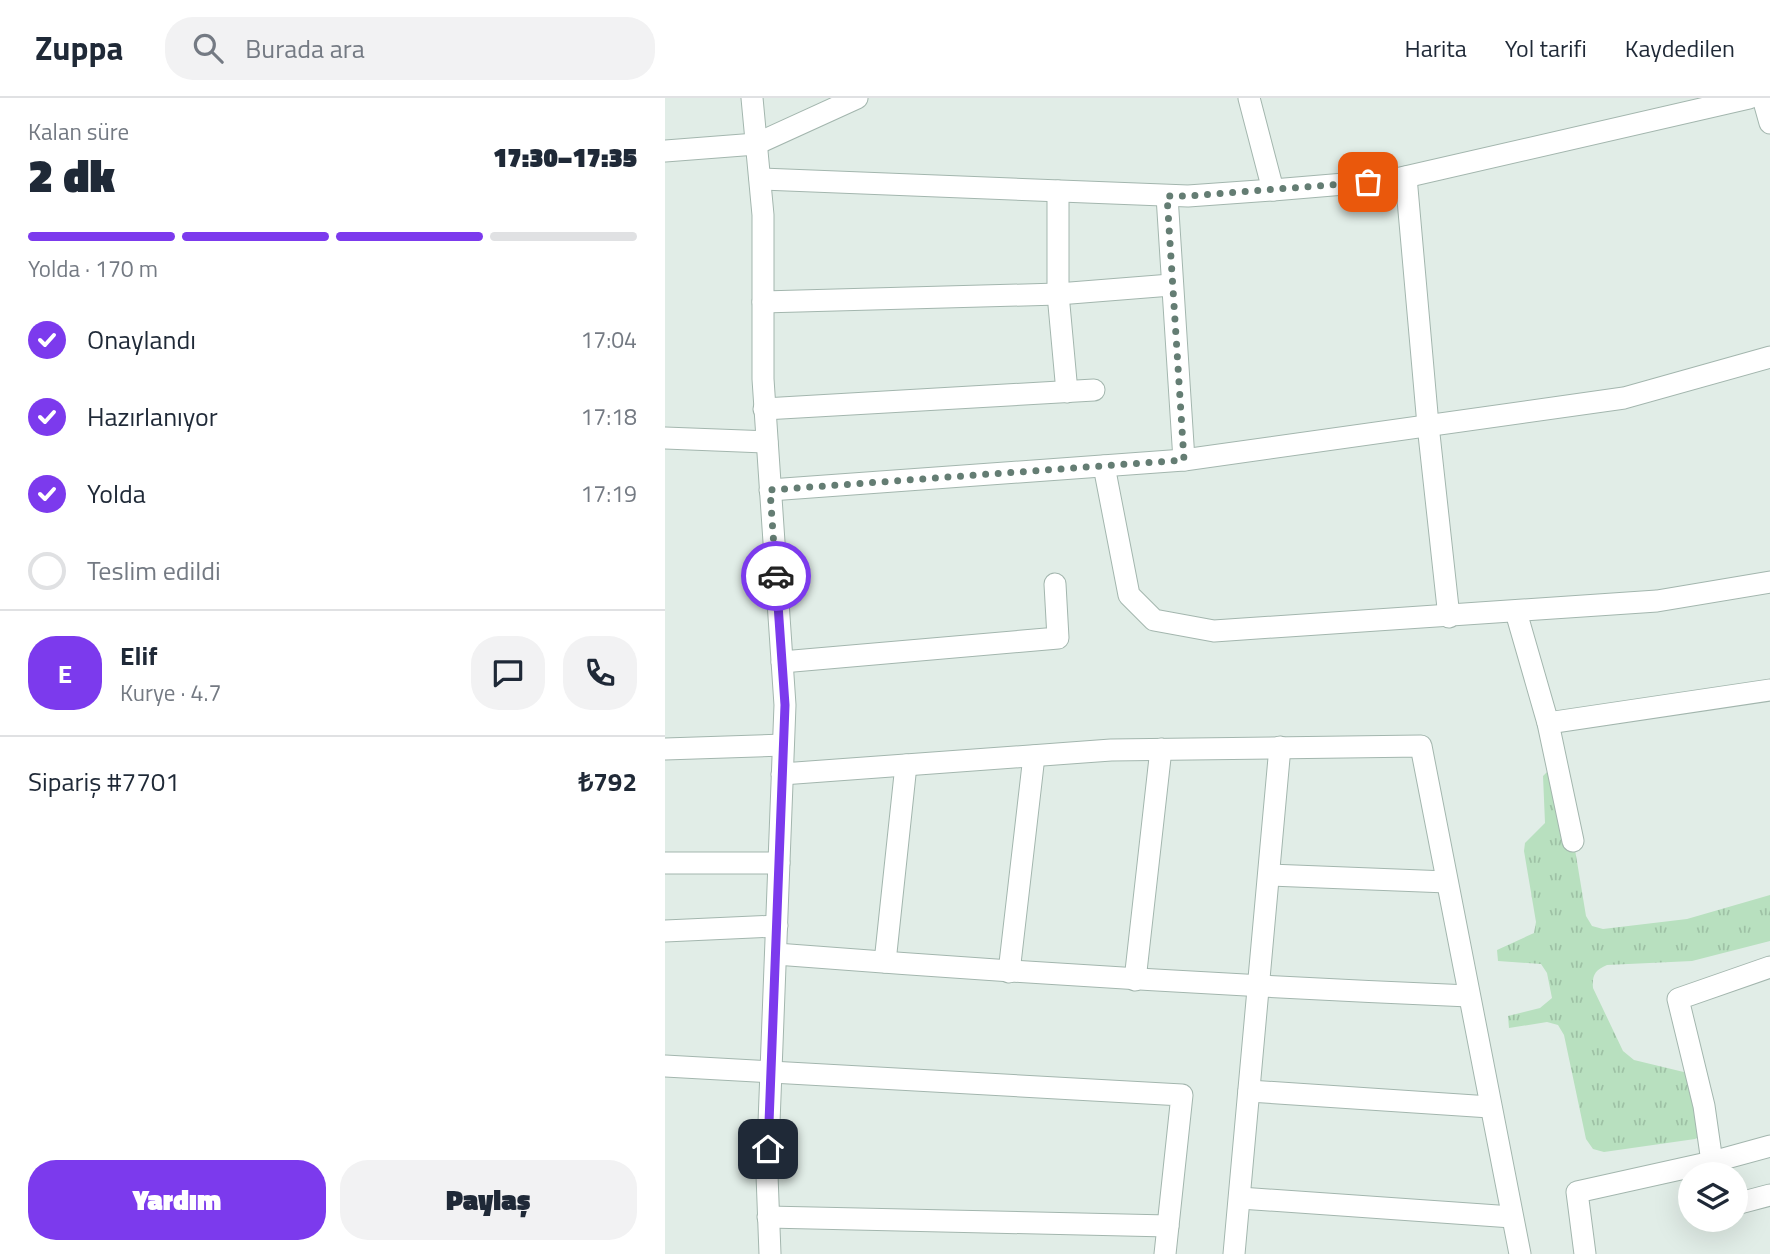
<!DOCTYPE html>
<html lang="tr">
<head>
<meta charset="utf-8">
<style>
  body { margin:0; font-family:"Titillium Web",sans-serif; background:#f2f2f3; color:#1f2937; height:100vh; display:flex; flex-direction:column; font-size:26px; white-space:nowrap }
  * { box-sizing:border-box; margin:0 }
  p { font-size:23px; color:#747a83 }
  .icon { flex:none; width:38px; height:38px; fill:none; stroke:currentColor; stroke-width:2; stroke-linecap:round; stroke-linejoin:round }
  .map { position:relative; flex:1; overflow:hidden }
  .sheet { display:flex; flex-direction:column; background:#fff; width:665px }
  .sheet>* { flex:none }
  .tools { position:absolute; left:1013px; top:1064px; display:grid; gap:14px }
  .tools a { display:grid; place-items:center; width:70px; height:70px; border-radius:50%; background:#fff; box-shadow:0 7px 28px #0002; font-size:35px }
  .pin { position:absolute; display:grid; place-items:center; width:60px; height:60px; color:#fff; margin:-30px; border-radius:14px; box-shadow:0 4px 10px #0006 }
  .courier { position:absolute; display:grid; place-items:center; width:70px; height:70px; margin:-35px; border:5px solid #7c3aed; border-radius:50%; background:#fff; color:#222; box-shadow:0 2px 9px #0007 }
  .head em { font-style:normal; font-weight:800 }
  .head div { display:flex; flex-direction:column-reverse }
  .head { display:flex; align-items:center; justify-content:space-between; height:119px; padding:0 28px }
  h1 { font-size:46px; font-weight:800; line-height:52px }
  .bar { display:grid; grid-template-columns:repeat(4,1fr); gap:10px 7px; align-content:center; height:84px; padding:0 28px }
  .bar i { height:9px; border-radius:5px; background:#e0e1e3 }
  .bar .current { background:#7c3aed }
  .bar p { grid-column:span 4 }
  .line { display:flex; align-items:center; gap:18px; padding:0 28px; border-top:2px solid #e0e1e3 }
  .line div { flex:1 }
  .round { display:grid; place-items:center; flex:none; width:74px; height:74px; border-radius:28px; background:#f2f2f3 }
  ol { padding:0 28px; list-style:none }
  li { display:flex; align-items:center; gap:21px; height:77px }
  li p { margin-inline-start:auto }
  li .icon { padding:7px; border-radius:50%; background:#7c3aed; color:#fff; stroke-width:4 }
  li:last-child { color:#747a83 }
  li i { width:38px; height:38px; border:4px solid #e0e1e3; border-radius:50% }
  .action { display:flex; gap:14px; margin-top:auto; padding:14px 28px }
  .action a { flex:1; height:80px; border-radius:28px; background:#7c3aed; color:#fff; font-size:28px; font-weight:800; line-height:80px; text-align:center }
  .action a+a { background:#f2f2f3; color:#1f2937 }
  header { display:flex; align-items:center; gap:42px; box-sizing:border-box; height:98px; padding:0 35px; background:#fff; border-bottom:2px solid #e0e1e3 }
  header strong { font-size:33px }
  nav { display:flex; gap:38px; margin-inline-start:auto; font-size:24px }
  .search { width:490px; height:63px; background:#f2f2f3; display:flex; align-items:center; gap:18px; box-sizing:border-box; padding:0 24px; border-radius:28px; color:#747a83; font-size:26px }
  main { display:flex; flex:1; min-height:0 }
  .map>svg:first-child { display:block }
  .grass { fill:url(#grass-tufts) }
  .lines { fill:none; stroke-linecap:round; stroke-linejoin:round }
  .minor-casing { stroke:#a3b6ae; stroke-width:23 }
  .minor { stroke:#fff; stroke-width:21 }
  .done { stroke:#647d73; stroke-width:7; stroke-dasharray:0 12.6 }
  .route { stroke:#7c3aed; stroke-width:9 }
</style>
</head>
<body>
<header>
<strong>Zuppa</strong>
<div class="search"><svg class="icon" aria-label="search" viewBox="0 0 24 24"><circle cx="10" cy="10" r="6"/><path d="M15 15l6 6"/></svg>Burada ara</div>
<nav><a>Harita</a><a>Yol tarifi</a><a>Kaydedilen</a></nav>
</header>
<main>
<section class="sheet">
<div class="head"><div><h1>2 dk</h1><p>Kalan süre</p></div><em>17:30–17:35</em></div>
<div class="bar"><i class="current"></i><i class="current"></i><i class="current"></i><i></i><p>Yolda · 170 m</p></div>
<ol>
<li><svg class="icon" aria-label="check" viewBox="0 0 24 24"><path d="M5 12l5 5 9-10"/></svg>Onaylandı<p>17:04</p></li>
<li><svg class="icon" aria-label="check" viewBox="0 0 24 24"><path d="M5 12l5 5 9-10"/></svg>Hazırlanıyor<p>17:18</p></li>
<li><svg class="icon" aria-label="check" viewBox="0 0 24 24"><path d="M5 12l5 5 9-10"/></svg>Yolda<p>17:19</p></li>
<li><i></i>Teslim edildi</li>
</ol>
<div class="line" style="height:126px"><b class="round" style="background:#7c3aed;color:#fff">E</b><div><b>Elif</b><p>Kurye · 4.7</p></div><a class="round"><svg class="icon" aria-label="chat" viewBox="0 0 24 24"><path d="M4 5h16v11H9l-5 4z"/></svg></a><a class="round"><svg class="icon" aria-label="phone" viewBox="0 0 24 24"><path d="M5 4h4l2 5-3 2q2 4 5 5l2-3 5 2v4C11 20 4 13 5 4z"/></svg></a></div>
<div class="line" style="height:91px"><div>Sipariş #7701</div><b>₺792</b></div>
<div class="action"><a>Yardım</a><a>Paylaş</a></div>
</section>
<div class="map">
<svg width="1105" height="1156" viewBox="0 0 1105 1156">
  <defs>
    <pattern id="grass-tufts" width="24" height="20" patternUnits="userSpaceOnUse" patternTransform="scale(1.75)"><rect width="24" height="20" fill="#b8e0bf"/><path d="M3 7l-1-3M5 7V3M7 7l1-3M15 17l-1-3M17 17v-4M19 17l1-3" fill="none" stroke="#9ec1a5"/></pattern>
  </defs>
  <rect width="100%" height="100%" fill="#e1ede7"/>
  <path class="grass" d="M895 661 921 818 927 828 938 831 1022 821 1105 797V843L1027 863 942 867C930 872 927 877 928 890L958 953 969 962 1027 976 1039 1037 1030 1041 939 1054 928 1051 921 1041 899 937 893 927 882 924 844 930 843 918 875 910 887 900 882 875 876 866 833 863 832 852 869 835 871 824 859 753 860 745 880 725 878 678Z"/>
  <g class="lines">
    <defs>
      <g id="minor">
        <path d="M87 0 98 117V281L120 607 102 1077 105 1156"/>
        <path d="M584 0 608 92"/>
        <path d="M1098 0 1105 25"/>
        <path d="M0 53 91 46 192 0"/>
        <path d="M741 79 763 327 784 519"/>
        <path d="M95 81 523 98 608 92 727 82 1084 0"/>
        <path d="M393 93V196L402 294"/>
        <path d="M502 98 519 362"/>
        <path d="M98 204 393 196 506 187"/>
        <path d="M99 311 429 292"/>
        <path d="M0 340 102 344"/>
        <path d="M439 368 464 497 489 522 549 533 992 503 1105 484"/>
        <path d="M105 392 519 362 959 300 1105 259"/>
        <path d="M851 514 883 625 908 743"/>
        <path d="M117 564 393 540 390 486"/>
        <path d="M883 625 1105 592"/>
        <path d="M0 651 118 647"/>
        <path d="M117 676 446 652 756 648 855 1156"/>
        <path d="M0 765H114"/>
        <path d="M604 777 782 784"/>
        <path d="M0 833 112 828"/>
        <path d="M111 856C342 874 572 888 804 898"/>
        <path d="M220 864 241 667"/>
        <path d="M344 874 369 658"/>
        <path d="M470 882 496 651"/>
        <path d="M0 968 517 997 500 1156"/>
        <path d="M584 993 825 1009"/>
        <path d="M1047 1064 1039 1008 1013 901 1105 869"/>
        <path d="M575 1100 847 1119"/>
        <path d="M1071 1106 1105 1097"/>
        <path d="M103 1119 503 1128"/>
        <path d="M569 1156 615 649"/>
        <path d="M920 1156 912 1094 1047 1064 1105 1048"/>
      </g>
    </defs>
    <use href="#minor" class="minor-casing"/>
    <use href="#minor" class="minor"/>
  </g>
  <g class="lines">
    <path class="done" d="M111 478 105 392 519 362 502 98H523L703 84"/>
    <path class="route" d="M103 1051 120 607 111 478"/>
  </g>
</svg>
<div class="tools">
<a><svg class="icon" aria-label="layers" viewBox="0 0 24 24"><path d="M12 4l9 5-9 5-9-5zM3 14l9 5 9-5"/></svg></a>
</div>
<div class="pin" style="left:703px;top:84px;background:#ea580c"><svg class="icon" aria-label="bag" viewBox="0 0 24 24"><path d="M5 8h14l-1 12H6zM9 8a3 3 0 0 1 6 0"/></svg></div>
<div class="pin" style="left:103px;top:1051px;background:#1f2937"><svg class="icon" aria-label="home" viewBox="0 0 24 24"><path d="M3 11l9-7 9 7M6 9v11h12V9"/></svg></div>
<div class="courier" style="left:111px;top:478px"><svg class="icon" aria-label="car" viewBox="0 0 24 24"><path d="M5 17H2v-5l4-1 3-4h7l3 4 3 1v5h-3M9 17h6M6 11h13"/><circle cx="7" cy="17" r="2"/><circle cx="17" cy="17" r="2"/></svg></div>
</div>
</main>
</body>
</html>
